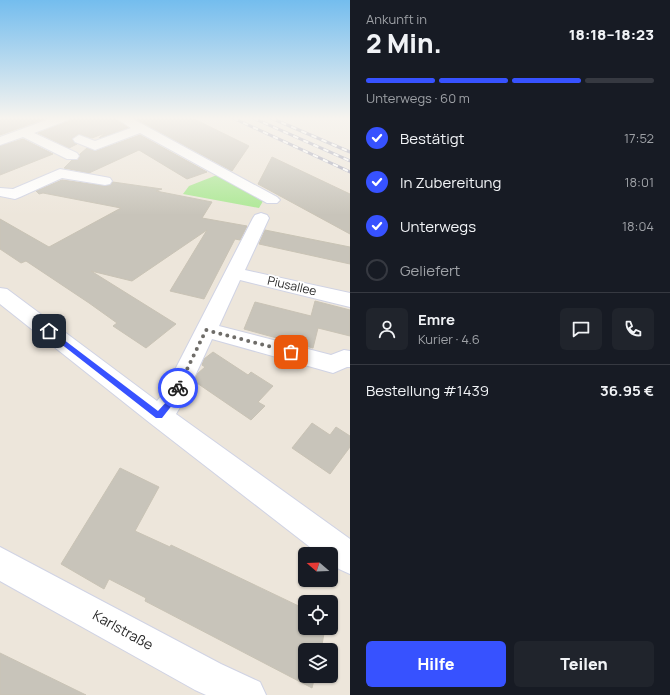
<!DOCTYPE html>
<html lang="de">
<head>
<meta charset="utf-8">
<style>
  body { margin:0; font-family:Manrope,sans-serif; background:#20242c; color:#f1f3f6; height:100vh; display:flex; flex-direction:column; font-size:15px; white-space:nowrap }
  * { box-sizing:border-box; margin:0 }
  p { font-size:13px; color:#9ea1a6 }
  .icon { flex:none; width:22px; height:22px; fill:none; stroke:currentColor; stroke-width:2; stroke-linecap:round; stroke-linejoin:round }
  .map { position:relative; flex:1; overflow:hidden }
  .details { display:flex; flex-direction:column; background:#171b24; width:320px }
  .details>* { flex:none }
  .needle { width:26px; rotate:289deg }
  .controls { position:absolute; left:298px; top:547px; display:grid; gap:8px }
  .controls a { display:grid; place-items:center; width:40px; height:40px; border-radius:6px; background:#171b24; box-shadow:0 1px 3px #0004; font-size:20px }
  .pin { position:absolute; display:grid; place-items:center; width:34px; height:34px; color:#fff; margin:-17px; border-radius:8px; box-shadow:0 2px 6px #0006 }
  .courier { position:absolute; display:grid; place-items:center; width:40px; height:40px; margin:-20px; border:3px solid #3752ff; border-radius:50%; background:#fff; color:#222; box-shadow:0 1px 5px #0007 }
  .overview em { font-style:normal; font-weight:800 }
  .overview div { display:flex; flex-direction:column-reverse }
  .overview { display:flex; align-items:center; justify-content:space-between; height:68px; padding:0 16px }
  h1 { font-size:26px; font-weight:800; line-height:30px }
  .bar { display:grid; grid-template-columns:repeat(4,1fr); gap:6px 4px; align-content:center; height:48px; padding:0 16px }
  .bar i { height:5px; border-radius:3px; background:#363941 }
  .bar .selected { background:#3752ff }
  .bar p { grid-column:span 4 }
  .line { display:flex; align-items:center; gap:10px; padding:0 16px; border-top:1px solid #363941 }
  .line div { flex:1 }
  .round { display:grid; place-items:center; flex:none; width:42px; height:42px; border-radius:6px; background:#20242c }
  ol { padding:0 16px; list-style:none }
  li { display:flex; align-items:center; gap:12px; height:44px }
  li p { margin-inline-start:auto }
  li .icon { padding:4px; border-radius:50%; background:#3752ff; color:#fff; stroke-width:4 }
  li:last-child { color:#9ea1a6 }
  li i { width:22px; height:22px; border:2px solid #363941; border-radius:50% }
  .primary-button { display:flex; gap:8px; margin-top:auto; padding:8px 16px }
  .primary-button a { flex:1; height:46px; border-radius:6px; background:#3752ff; color:#fff; font-size:16px; font-weight:800; line-height:46px; text-align:center }
  .primary-button a+a { background:#20242c; color:#f1f3f6 }
  main { display:flex; flex:1; min-height:0 }
  .map>svg:first-child { display:block }
  .green { fill:#ace894 }
  .building { fill:#c8c4ba; stroke:#c9c3b5 }
  .lines { fill:none; stroke-linecap:round; stroke-linejoin:round }
  .minor-casing { stroke:#d0d3e4; stroke-width:2 }
  .minor { fill:#fff; fill-rule:evenodd }
  .rail-casing { stroke:#9ea0b6; stroke-width:3 }
  .rail { stroke:#fff; stroke-width:2; stroke-dasharray:5.5; stroke-linecap:butt }
  .route { fill:#3752ff }
  .done { stroke:#6e6c68; stroke-width:4; stroke-dasharray:0 7.2 }
  .labels { text-anchor:middle; stroke-width:3.5; stroke-linejoin:round; paint-order:stroke }
  .street-label { font-size:12px; fill:#2a2a2a; stroke:#fff }
  .near-street-label { font-size:14px; fill:#2a2a2a; stroke:#fff }
</style>
</head>
<body>
<main>
<div class="map">
<svg width="350" height="695" viewBox="0 0 350 695">
  <rect width="100%" height="100%" fill="#ede6db"/>
  <path class="green" d="M217 175 263 201 259 208 183 194 189 186Z"/>
  <g class="building">
    <path d="M0 118H47L0 135Z"/>
    <path d="M71 118H115L128 128 99 138 105 133 92 138 78 134 72 139 77 144 69 148 38 133 69 121Z"/>
    <path d="M134 118H192L249 146 232 171Z"/>
    <path d="M140 135 207 172 187 179 139 150 89 173 64 168 72 160H78L80 154 87 148 96 151Z"/>
    <path d="M23 139 53 154 0 175V146Z"/>
    <path d="M272 157 350 194V234L258 184Z"/>
    <path d="M62 180 105 186 110 185 113 182 162 189 156 191 212 202 202 218 247 226 240 240 235 239 204 299 170 291 207 230 132 281 91 271 176 324 146 348 113 326 117 323 89 303 26 261 21 263 0 249V219L49 247 121 208 43 193 39 194 36 191Z"/>
    <path d="M265 230 350 247V264L259 244Z"/>
    <path d="M315 301 350 310V336L318 328 313 348 244 329 255 302 311 316Z"/>
    <path d="M213 352 248 375 251 372 273 386 258 402 265 406 251 420 194 381 197 374 205 367 202 365 204 359Z"/>
    <path d="M312 423 330 435 336 427 350 436V447L330 474 292 448Z"/>
    <path d="M120 468 159 487 135 531 170 547 171 545 305 609V628H325L321 650H305V676H315L312 688 145 601 146 598 109 579 104 589 61 564Z"/>
    <path d="M0 653 86 695H0Z"/>
  </g>
  <g class="lines">
    <defs>
      <g id="minor">
        <path d="M52 118H70L68 120 34 133 77 153 79 156 77 159H67L23 137 0 145V137Z"/>
        <path d="M116 118H131L277 197 280 200 277 203H267L140 133 95 150 75 142 73 139 79 135 95 141 131 128Z"/>
        <path d="M60 169 105 177 110 178 112 181 110 184 105 185 62 178 20 197 15 199 0 196V188L13 189Z"/>
        <path d="M261 213 267 215 269 218 245 270 350 293V307L240 280 219 326 331 355 344 350 350 351V367H347L333 373 212 339 183 402 176 414 350 539V574L339 569 331 563V554H319L150 423 0 304V288L7 289 157 401 162 395 253 218 255 215Z"/>
        <path d="M0 547 221 664 260 682 266 695H206L195 690 0 581Z"/>
      </g>
    </defs>
    <use href="#minor" class="minor-casing"/>
    <use href="#minor" class="minor"/>
    <defs>
      <g id="rail">
        <path d="M233 118 350 172"/>
        <path d="M253 118 350 161"/>
        <path d="M271 118 350 152"/>
      </g>
    </defs>
    <use href="#rail" class="rail-casing"/>
    <use href="#rail" class="rail"/>
  </g>
  <linearGradient id="sky" x2="0" y2="1"><stop stop-color="#74bdee"/><stop offset="0.55" stop-color="#f7f4ef"/><stop offset="1" stop-color="#f7f4ef" stop-opacity="0"/></linearGradient>
  <rect width="350" height="215" fill="url(#sky)"/>
  <path class="route" d="M47 330H51L158 411 168 400 175 386H180L181 388 173 404 162 418H156L47 333Z"/>
  <g class="lines">
    <path class="done" d="M178 388 206 330 291 352"/>
  </g>
  <g class="labels">
    <g class="street-label">
      <text transform="translate(292 286) rotate(13)" y="4">Piusallee</text>
    </g>
    <g class="near-street-label">
      <text transform="translate(123 630) rotate(29)" y="5">Karlstraße</text>
    </g>
  </g>
</svg>
<div class="controls">
<a><svg class="needle" viewBox="-14 -14 28 28"><path d="M0-13l5 13h-10z" fill="#e53935"/><path d="M0 13l5-13h-10z" fill="#9ea1a6"/></svg></a>
<a><svg class="icon" aria-label="locate" viewBox="0 0 24 24"><circle cx="12" cy="12" r="6"/><path d="M12 2v4M12 18v4M2 12h4M18 12h4"/></svg></a>
<a><svg class="icon" aria-label="layers" viewBox="0 0 24 24"><path d="M12 4l9 5-9 5-9-5zM3 14l9 5 9-5"/></svg></a>
</div>
<div class="pin" style="left:291px;top:352px;background:#ea580c"><svg class="icon" aria-label="bag" viewBox="0 0 24 24"><path d="M5 8h14l-1 12H6zM9 8a3 3 0 0 1 6 0"/></svg></div>
<div class="pin" style="left:49px;top:331px;background:#1f2937"><svg class="icon" aria-label="home" viewBox="0 0 24 24"><path d="M3 11l9-7 9 7M6 9v11h12V9"/></svg></div>
<div class="courier" style="left:178px;top:388px"><svg class="icon" aria-label="bike" viewBox="0 0 24 24"><circle cx="6" cy="16" r="4"/><circle cx="18" cy="16" r="4"/><path d="M6 16l4-8h5l3 8M10 8l3 8H6M13 5h3"/></svg></div>
</div>
<section class="details">
<div class="overview"><div><h1>2 Min.</h1><p>Ankunft in</p></div><em>18:18–18:23</em></div>
<div class="bar"><i class="selected"></i><i class="selected"></i><i class="selected"></i><i></i><p>Unterwegs · 60 m</p></div>
<ol>
<li><svg class="icon" aria-label="check" viewBox="0 0 24 24"><path d="M5 12l5 5 9-10"/></svg>Bestätigt<p>17:52</p></li>
<li><svg class="icon" aria-label="check" viewBox="0 0 24 24"><path d="M5 12l5 5 9-10"/></svg>In Zubereitung<p>18:01</p></li>
<li><svg class="icon" aria-label="check" viewBox="0 0 24 24"><path d="M5 12l5 5 9-10"/></svg>Unterwegs<p>18:04</p></li>
<li><i></i>Geliefert</li>
</ol>
<div class="line" style="height:72px"><a class="round"><svg class="icon" aria-label="person" viewBox="0 0 24 24"><circle cx="12" cy="8" r="4"/><path d="M4 21q1-7 8-7t8 7"/></svg></a><div><b>Emre</b><p>Kurier · 4.6</p></div><a class="round"><svg class="icon" aria-label="chat" viewBox="0 0 24 24"><path d="M4 5h16v11H9l-5 4z"/></svg></a><a class="round"><svg class="icon" aria-label="phone" viewBox="0 0 24 24"><path d="M5 4h4l2 5-3 2q2 4 5 5l2-3 5 2v4C11 20 4 13 5 4z"/></svg></a></div>
<div class="line" style="height:52px"><div>Bestellung #1439</div><b>36.95 €</b></div>
<div class="primary-button"><a>Hilfe</a><a>Teilen</a></div>
</section>
</main>
</body>
</html>
